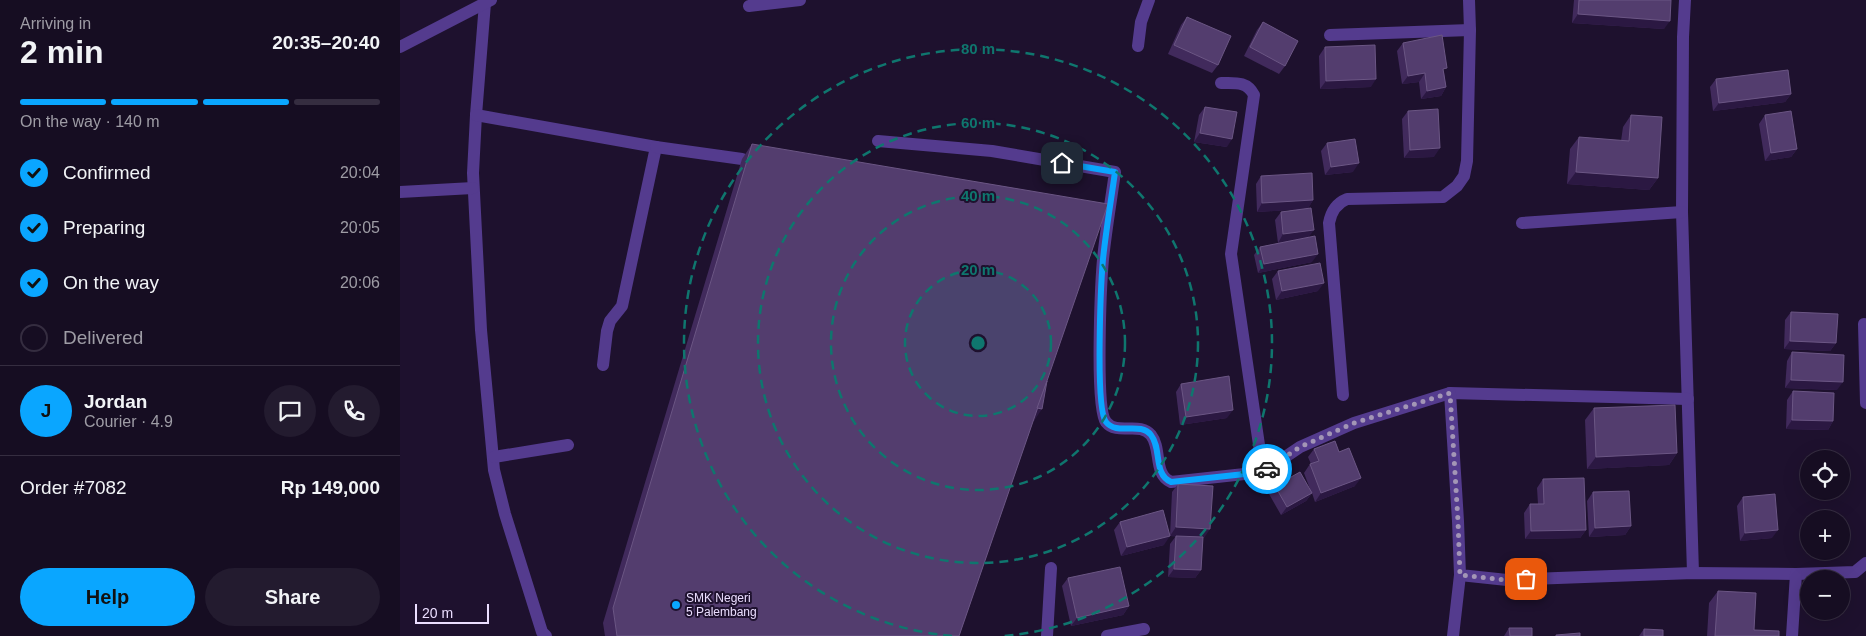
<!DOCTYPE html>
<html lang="en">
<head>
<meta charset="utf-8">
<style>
  body { margin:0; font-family:Helvetica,sans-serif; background:#231b2f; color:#f1f3f6; height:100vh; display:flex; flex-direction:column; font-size:19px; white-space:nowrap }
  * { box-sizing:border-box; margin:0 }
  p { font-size:16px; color:#9e9ca5 }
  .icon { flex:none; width:28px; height:28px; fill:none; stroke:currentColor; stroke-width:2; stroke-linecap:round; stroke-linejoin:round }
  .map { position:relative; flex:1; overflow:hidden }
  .details { display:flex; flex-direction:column; background:#160d22; width:400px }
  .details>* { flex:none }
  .tools { position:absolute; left:1400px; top:450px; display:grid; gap:10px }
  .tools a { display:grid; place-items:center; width:50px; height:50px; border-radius:50%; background:#160d22; box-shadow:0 5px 20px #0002,0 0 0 1px #352d40; font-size:25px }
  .scale { position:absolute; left:15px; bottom:12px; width:74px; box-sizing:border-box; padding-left:5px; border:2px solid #ebdeff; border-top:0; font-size:14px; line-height:18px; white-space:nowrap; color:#ebdeff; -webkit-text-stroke:4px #1e112e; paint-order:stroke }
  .pin { position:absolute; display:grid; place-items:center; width:42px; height:42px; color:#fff; margin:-21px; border-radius:10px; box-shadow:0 2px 8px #0006 }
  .courier { position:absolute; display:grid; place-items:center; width:50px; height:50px; margin:-25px; border:4px solid #0aa6ff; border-radius:50%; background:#fff; color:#222; box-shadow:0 1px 6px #0007 }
  .overview em { font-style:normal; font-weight:700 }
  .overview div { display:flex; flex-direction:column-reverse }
  .overview { display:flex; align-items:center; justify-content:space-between; height:85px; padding:0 20px }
  h1 { font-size:32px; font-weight:700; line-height:38px }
  .bar { display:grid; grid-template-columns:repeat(4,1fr); gap:8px 5px; align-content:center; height:60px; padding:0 20px }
  .bar i { height:6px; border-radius:4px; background:#352d40 }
  .bar .current { background:#0aa6ff }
  .bar p { grid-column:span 4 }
  .line { display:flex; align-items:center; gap:12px; padding:0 20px; border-top:1px solid #352d40 }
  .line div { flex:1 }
  .round { display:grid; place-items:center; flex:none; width:52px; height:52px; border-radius:26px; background:#231b2f }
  ol { padding:0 20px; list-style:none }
  li { display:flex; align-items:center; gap:15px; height:55px }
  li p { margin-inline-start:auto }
  li .icon { padding:5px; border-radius:50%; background:#0aa6ff; color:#111; stroke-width:4 }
  li:last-child { color:#9e9ca5 }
  li i { width:28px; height:28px; border:2px solid #352d40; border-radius:50% }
  .action { display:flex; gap:10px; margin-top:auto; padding:10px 20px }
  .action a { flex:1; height:58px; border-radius:30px; background:#0aa6ff; color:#111; font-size:20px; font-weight:700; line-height:58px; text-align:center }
  .action a+a { background:#231b2f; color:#f1f3f6 }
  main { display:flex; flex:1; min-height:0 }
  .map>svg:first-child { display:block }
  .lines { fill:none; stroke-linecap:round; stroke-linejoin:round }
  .minor { stroke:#543b8e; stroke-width:12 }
  .wall { fill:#412a5c }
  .shaded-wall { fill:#2b1842 }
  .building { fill:#533d6e; stroke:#6b5684 }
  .done { stroke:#a396b6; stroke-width:5; stroke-dasharray:0 9 }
  .route { stroke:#0aa6ff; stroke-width:6 }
  .ring { fill:none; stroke:#0f766e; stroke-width:2.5; stroke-dasharray:9 6 }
  .poi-dot { fill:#0aa6ff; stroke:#1e112e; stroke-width:2 }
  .labels { text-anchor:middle; stroke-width:4; stroke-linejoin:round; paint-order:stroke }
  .poi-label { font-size:12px; fill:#ebdeff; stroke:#1e112e; text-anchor:start }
  .centre { fill:#0f766e; stroke:#1e112e; stroke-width:2.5 }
  .ring-label { font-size:15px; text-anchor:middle; font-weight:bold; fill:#0f766e; stroke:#1e112e; stroke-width:4; stroke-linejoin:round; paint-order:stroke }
</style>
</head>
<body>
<main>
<section class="details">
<div class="overview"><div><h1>2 min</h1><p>Arriving in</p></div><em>20:35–20:40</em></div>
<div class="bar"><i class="current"></i><i class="current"></i><i class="current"></i><i></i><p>On the way · 140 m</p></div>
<ol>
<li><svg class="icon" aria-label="check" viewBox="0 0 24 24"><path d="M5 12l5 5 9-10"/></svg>Confirmed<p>20:04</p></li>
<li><svg class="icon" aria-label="check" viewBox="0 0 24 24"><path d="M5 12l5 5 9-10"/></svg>Preparing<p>20:05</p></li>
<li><svg class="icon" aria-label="check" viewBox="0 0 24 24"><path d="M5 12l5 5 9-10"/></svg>On the way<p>20:06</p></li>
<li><i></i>Delivered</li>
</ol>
<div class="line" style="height:90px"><b class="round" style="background:#0aa6ff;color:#111">J</b><div><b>Jordan</b><p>Courier · 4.9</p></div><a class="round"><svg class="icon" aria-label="chat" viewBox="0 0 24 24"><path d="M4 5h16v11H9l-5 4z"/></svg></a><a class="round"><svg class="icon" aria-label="phone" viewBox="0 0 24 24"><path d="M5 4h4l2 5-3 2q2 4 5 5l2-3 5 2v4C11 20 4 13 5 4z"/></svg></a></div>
<div class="line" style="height:65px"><div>Order #7082</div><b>Rp 149,000</b></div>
<div class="action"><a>Help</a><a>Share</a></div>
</section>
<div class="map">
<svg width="1466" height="636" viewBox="0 0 1466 636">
  <rect width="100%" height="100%" fill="#1e112e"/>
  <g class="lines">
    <g class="minor">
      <path d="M1285 0 1283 37 1282 212 1293 573"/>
      <path d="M85 3 76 115 73 173 81 330 94 470 105 514 142 632 146 636"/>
      <path d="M349 6 400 0"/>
      <path d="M930 35 1070 30"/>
      <path d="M738 46 741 22 749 0"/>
      <path d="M0 47 91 0"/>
      <path d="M821 83C835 83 847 81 854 95L831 254 863 472"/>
      <path d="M76 115 256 147 222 306 210 321 207 331 203 365"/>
      <path d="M478 141 592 151 715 172C711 201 706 230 703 259 701 282 695 409 706 422 717 436 740 421 751 435 762 449 753 474 771 482L863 472 900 447 954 423 1050 393 1288 399"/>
      <path d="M256 147 342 159"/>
      <path d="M0 192 73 188"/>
      <path d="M1122 223 1282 212"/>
      <path d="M1464 324 1466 403"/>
      <path d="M1050 393 1058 521 1060 575 1107 580 1293 573 1396 574 1455 572 1466 563"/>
      <path d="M943 395 929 223C931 212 937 203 947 199L1043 197 1057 186 1064 176 1067 161 1070 30 1069 0"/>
      <path d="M94 457 168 445"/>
      <path d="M647 636 651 568"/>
      <path d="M707 636 744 629"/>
      <path d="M1053 636 1060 575"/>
      <path d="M1392 636 1396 574"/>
    </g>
  </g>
  <g class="wall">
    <path d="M1174 0H1271L1264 29 1172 23Z"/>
    <path d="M787 17 818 65 812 73 768 54 781 25Z"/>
    <path d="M863 22 885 66 879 74 844 56 857 30Z"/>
    <path d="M1003 43 1044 72 1046 87 1041 96 1021 99 1019 82 1002 84 997 51Z"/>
    <path d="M925 47 971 87 920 89 919 56Z"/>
    <path d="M1316 79 1391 94 1385 102 1313 111 1310 87Z"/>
    <path d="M805 107 827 147 794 142 799 115Z"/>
    <path d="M1008 111 1034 157 1004 158 1002 119Z"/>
    <path d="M1231 115 1258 178 1249 190 1167 184 1170 149 1179 137 1221 141 1223 127Z"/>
    <path d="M1365 115 1397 149 1391 157 1365 161 1359 124Z"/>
    <path d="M927 143 953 172 925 175 921 151Z"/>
    <path d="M352 144 647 381 634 421H633L559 636H205L203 623 342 159Z"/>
    <path d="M861 176 913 200 908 208 909 237 912 262 858 273 854 255 860 247 889 241 878 243 875 220 881 212 902 209 857 212 856 184Z"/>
    <path d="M878 271 918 291 876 300 872 279Z"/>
    <path d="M1391 312 1436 343 1430 351 1384 349 1385 320Z"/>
    <path d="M1392 352 1437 390 1385 388 1387 361Z"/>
    <path d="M781 384 827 418 780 425 776 392Z"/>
    <path d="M1393 391 1433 421 1428 430 1386 429 1387 400Z"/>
    <path d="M1194 408 1277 453 1269 465 1187 469 1185 420Z"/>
    <path d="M914 449 939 452 955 486 915 502 912 493 906 501 881 515 869 494 875 486 910 489 904 473 910 464H911L908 457Z"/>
    <path d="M1143 479 1186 530 1180 538 1125 539 1124 513 1130 504H1138L1137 488Z"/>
    <path d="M778 484 804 538H803L801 570 795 578 768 577 770 544 776 536 787 537 770 536 772 492Z"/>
    <path d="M1193 492 1231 526 1225 535 1189 537 1187 501Z"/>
    <path d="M1343 497 1372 538 1340 541 1337 506Z"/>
    <path d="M720 522 764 545 721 556 714 530Z"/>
    <path d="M668 578 729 606 723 615 671 626 662 586Z"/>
    <path d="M1318 591 1354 630 1379 636H1307L1309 603Z"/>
    <path d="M1109 628 1132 636H1104Z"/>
    <path d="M1244 629 1263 636H1239Z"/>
  </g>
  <g class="shaded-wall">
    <path d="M1178 14 1270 21 1264 29 1172 23Z"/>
    <path d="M1025 73 1019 82 1002 84 1008 76Z"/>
    <path d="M976 79 971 87 920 89 926 81Z"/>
    <path d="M1046 87 1041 96 1021 99 1027 91Z"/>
    <path d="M1391 94 1385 102 1313 111 1319 103Z"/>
    <path d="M800 133 832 139 827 147 794 142Z"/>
    <path d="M1040 148 1034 157 1004 158 1010 150Z"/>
    <path d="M1397 149 1391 157 1365 161 1371 153Z"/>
    <path d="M959 163 953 172 925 175 931 167Z"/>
    <path d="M1176 172 1258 178 1249 190 1167 184Z"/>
    <path d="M913 200 908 209 857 212 862 203Z"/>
    <path d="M914 230 908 238 878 243 883 234Z"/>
    <path d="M918 254 912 262 858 273 864 264Z"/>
    <path d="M924 283 918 291 876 300 882 291Z"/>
    <path d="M1390 341 1436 343 1430 351 1384 349Z"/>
    <path d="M1391 380 1443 382 1437 390 1385 388Z"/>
    <path d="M636 408 642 409 634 421 628 420Z"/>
    <path d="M833 410 827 418 780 425 786 417Z"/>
    <path d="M1392 420 1433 421 1428 430 1386 429Z"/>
    <path d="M1277 453 1269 465 1187 469 1196 457Z"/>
    <path d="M961 478 955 486 915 502 921 493Z"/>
    <path d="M912 493 906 501 881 515 887 507Z"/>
    <path d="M1231 526 1225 535 1189 537 1195 528Z"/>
    <path d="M776 527 810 529 804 538 770 536Z"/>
    <path d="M1186 530 1180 538 1125 539 1131 531Z"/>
    <path d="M1378 530 1372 538 1340 541 1345 533Z"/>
    <path d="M770 536 764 545 721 556 727 547Z"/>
    <path d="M774 569 801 570 795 578 768 577Z"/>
    <path d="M729 606 723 615 671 626 677 618Z"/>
  </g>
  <g class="building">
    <path d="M1179 0H1271L1270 21 1178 14Z"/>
    <path d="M787 17 831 36 818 65 774 45Z"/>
    <path d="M863 22 898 41 885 66 850 47Z"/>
    <path d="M1042 35 1047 68 1043 69 1046 87 1027 91 1025 73 1008 76 1003 43Z"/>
    <path d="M975 45 976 79 926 81 925 47Z"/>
    <path d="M1388 70 1391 94 1319 103 1316 79Z"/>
    <path d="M805 107 837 112 832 139 800 133Z"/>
    <path d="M1038 109 1040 148 1010 150 1008 111Z"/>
    <path d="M1391 111 1397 149 1371 153 1365 115Z"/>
    <path d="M1231 115 1262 117 1258 178 1176 172 1179 137 1229 141Z"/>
    <path d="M955 139 959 163 931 167 927 143Z"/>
    <path d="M352 144 708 204 559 636H217L213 608Z"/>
    <path d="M912 173 913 200 862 203 861 176Z"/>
    <path d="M911 208 914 230 883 234 881 212Z"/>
    <path d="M915 236 918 254 864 264 860 247Z"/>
    <path d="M920 263 924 283 882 291 878 271Z"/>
    <path d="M1391 312 1438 314 1436 343 1390 341Z"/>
    <path d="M1392 352 1444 355 1443 382 1391 380Z"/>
    <path d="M829 376 833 410 786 417 781 384Z"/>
    <path d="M647 381 642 409 637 408Z"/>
    <path d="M1393 391 1434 393 1433 421 1392 420Z"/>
    <path d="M1275 405 1277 453 1196 457 1194 408Z"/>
    <path d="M935 441 939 452 949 448 961 478 921 493 910 464 919 461 914 449Z"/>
    <path d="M900 472 912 493 887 507 875 486Z"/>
    <path d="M1184 478 1186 530 1131 531 1130 504H1144L1143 479Z"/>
    <path d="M778 484 813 486 810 529 776 527Z"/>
    <path d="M1229 491 1231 526 1195 528 1193 492Z"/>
    <path d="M1375 494 1378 530 1345 533 1343 497Z"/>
    <path d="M763 510 770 536 727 547 720 522Z"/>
    <path d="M776 536 803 537 801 570 774 569Z"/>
    <path d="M720 567 729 606 677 618 668 578Z"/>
    <path d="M1318 591 1356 593 1354 630 1379 631V636H1315Z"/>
    <path d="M1109 628H1132V636H1110Z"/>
    <path d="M1244 629 1263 630V636H1244Z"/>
    <path d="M1180 633V636H1156V635Z"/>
  </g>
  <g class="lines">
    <path class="done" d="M867 469 900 447 954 423 1050 393 1058 521 1060 575 1107 580 1126 579"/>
    <path class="route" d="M662 163 715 172C711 201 706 230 703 259 701 282 695 408 706 422 717 436 740 421 751 435 762 449 753 474 771 482L863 472 867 469"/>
  </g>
  <circle cx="578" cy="343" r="73" fill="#0f766e" fill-opacity=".12"/>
  <g class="ring">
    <circle cx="578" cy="343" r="73"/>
    <circle cx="578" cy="343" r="147"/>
    <circle cx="578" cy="343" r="220"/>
    <path d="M552 636A294 294 0 1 1 604 636"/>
  </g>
  <circle class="poi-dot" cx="276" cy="605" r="5"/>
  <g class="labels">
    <g class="poi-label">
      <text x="286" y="602">SMK Negeri<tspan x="286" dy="14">5 Palembang</tspan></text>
    </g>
  </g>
  <circle cx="578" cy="343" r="8" class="centre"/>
  <g class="ring-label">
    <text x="578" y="54">80 m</text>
    <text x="578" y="128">60 m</text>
    <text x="578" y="201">40 m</text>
    <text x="578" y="275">20 m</text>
  </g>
</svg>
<div class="tools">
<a><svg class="icon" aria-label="locate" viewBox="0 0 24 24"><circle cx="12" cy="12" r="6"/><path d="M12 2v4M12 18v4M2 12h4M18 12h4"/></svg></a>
<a>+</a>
<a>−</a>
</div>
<div class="scale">20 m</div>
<div class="pin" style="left:1126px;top:579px;background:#ea580c"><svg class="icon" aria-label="bag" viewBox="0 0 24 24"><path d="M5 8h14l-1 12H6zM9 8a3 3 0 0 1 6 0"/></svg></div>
<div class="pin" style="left:662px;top:163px;background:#1f2937"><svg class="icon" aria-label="home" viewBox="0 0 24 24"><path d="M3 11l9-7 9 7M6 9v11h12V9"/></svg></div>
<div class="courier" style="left:867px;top:469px"><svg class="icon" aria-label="car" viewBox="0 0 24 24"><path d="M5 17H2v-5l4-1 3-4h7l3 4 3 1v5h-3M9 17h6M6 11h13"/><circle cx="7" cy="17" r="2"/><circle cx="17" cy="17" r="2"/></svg></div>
</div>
</main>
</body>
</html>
